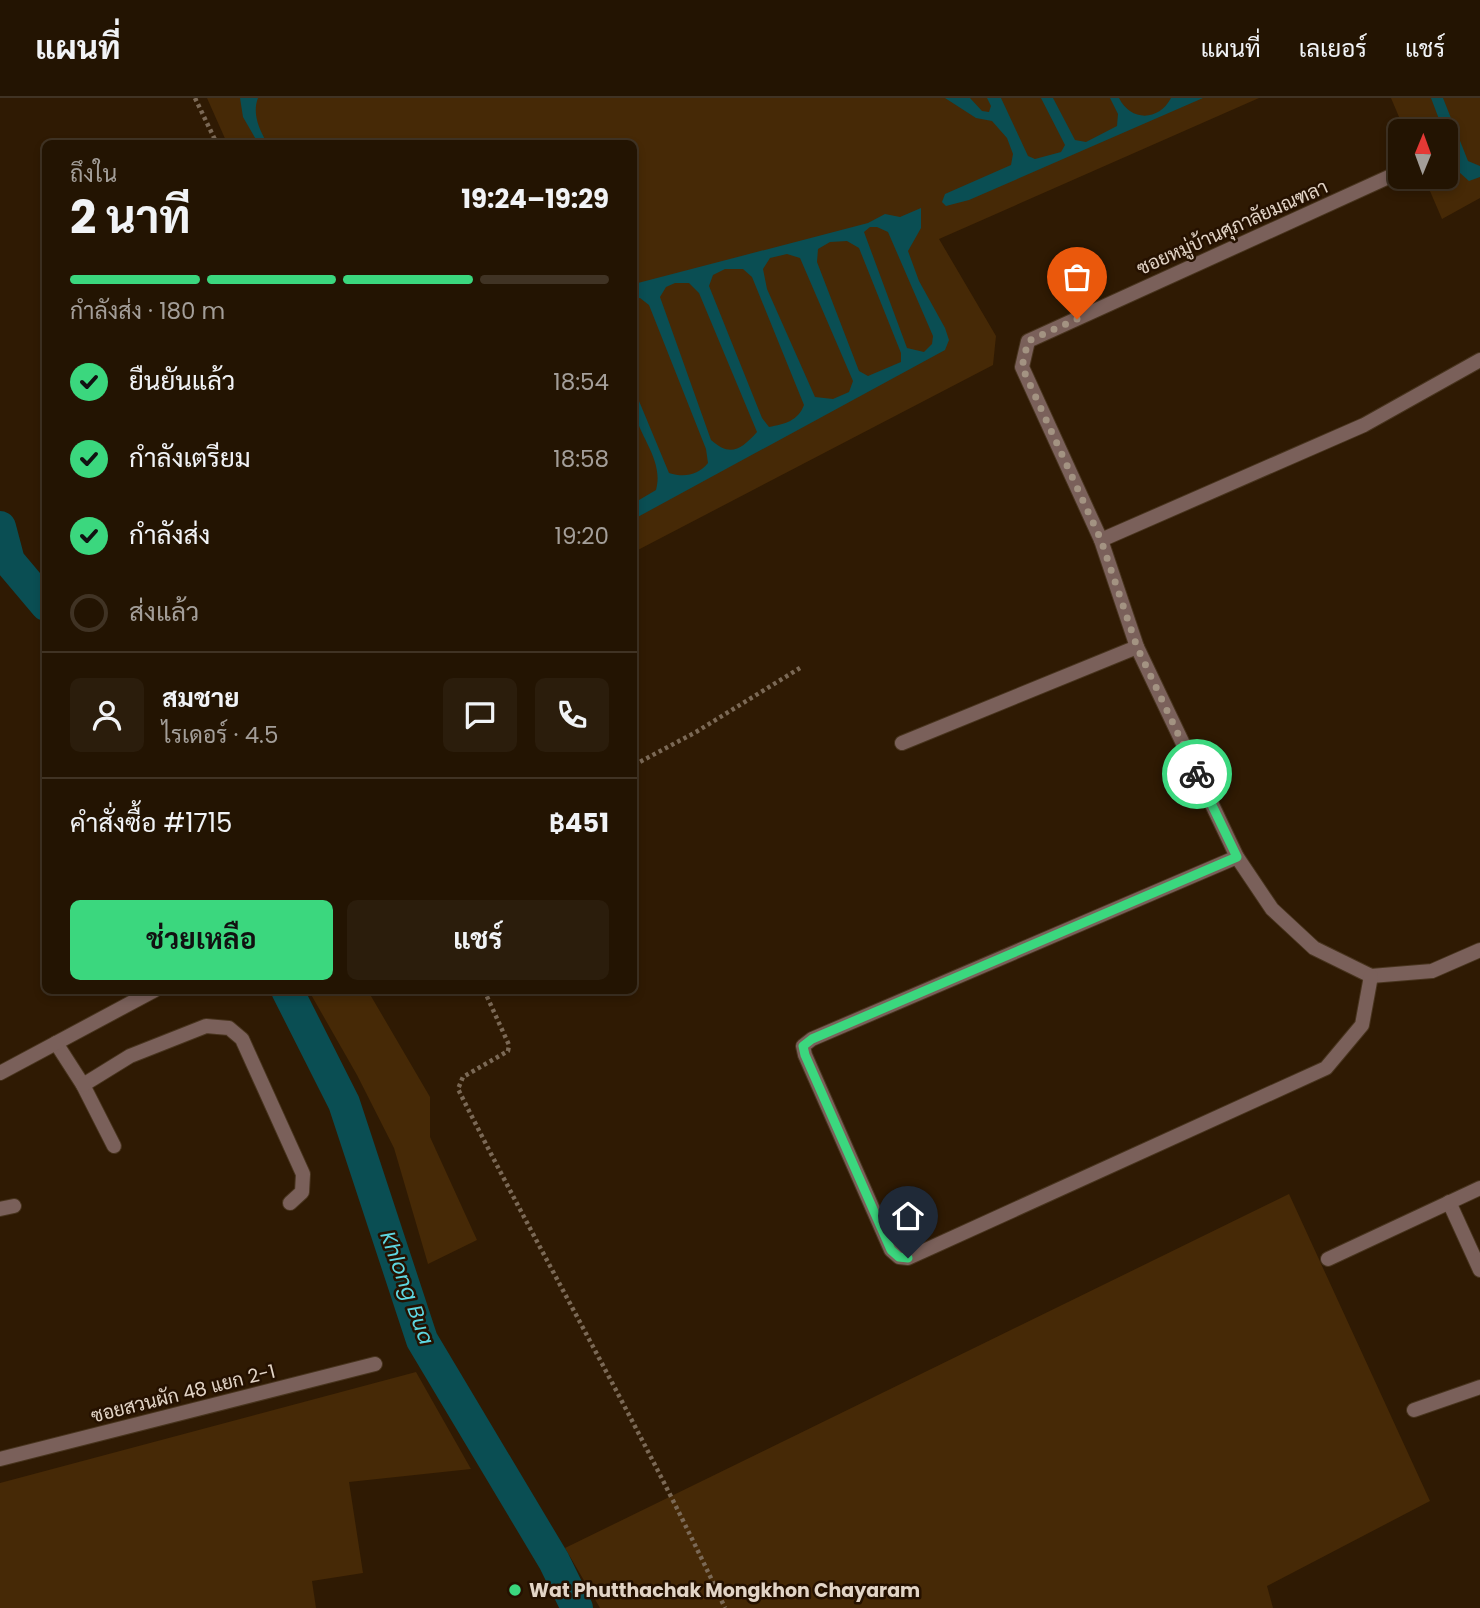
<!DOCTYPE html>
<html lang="th">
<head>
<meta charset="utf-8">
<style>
  body { margin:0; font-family:Poppins,Sarabun,sans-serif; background:#2b1d0c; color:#f1f3f6; height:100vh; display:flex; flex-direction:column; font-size:26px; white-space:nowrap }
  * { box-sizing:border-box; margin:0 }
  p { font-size:23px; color:#a39e99 }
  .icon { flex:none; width:38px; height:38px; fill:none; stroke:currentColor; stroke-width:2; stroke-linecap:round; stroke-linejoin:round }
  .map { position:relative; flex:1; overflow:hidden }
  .details { position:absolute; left:42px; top:42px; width:595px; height:854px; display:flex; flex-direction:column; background:#231402; border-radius:10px; box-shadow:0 4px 10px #0003,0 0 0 2px #403324 }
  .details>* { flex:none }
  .needle { width:46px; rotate:1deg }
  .fabs { position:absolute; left:1388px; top:21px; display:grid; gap:14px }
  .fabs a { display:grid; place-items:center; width:70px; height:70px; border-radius:10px; background:#231402; box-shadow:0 4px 10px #0003,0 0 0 2px #403324; font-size:35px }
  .pin { position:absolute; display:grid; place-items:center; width:60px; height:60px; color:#fff; margin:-72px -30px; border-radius:50% 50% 50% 0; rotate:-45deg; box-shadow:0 0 7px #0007 }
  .pin .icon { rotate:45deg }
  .courier { position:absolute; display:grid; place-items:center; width:70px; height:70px; margin:-35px; border:5px solid #3bd77e; border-radius:50%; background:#fff; color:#222; box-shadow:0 2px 9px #0007 }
  .overview em { font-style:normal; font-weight:700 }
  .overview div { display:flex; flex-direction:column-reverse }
  .overview { display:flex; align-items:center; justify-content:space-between; height:119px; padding:0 28px }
  h1 { font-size:46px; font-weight:700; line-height:52px }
  .bar { display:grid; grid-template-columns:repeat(4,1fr); gap:10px 7px; align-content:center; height:84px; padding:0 28px }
  .bar i { height:9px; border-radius:5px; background:#403324 }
  .bar .on { background:#3bd77e }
  .bar p { grid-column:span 4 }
  .line { display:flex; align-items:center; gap:18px; padding:0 28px; border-top:2px solid #403324 }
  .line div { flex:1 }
  .round { display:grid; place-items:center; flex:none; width:74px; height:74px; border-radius:10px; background:#2b1d0c }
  ol { padding:0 28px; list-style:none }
  li { display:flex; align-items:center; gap:21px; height:77px }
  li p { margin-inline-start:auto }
  li .icon { padding:7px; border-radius:50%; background:#3bd77e; color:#111; stroke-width:4 }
  li:last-child { color:#a39e99 }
  li i { width:38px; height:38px; border:4px solid #403324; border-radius:50% }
  .primary-button { display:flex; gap:14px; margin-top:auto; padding:14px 28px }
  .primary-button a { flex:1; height:80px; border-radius:10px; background:#3bd77e; color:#111; font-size:28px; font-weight:700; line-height:80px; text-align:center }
  .primary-button a+a { background:#2b1d0c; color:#f1f3f6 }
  header { display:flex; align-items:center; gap:42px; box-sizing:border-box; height:98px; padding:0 35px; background:#231402; border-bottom:2px solid #403324 }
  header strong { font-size:33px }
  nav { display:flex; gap:38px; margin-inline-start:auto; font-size:24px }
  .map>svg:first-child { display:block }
  .green { fill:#462906 }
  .water { fill:#0a4e53; fill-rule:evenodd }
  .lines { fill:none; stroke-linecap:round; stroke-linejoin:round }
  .canal { stroke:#0a4e53; stroke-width:32 }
  .minor-casing { stroke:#48341e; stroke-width:16 }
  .path { stroke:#7b6956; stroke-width:4.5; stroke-dasharray:3.5 3.5; stroke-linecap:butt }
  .minor { stroke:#7a605a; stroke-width:14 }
  .done { stroke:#a39382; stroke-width:7; stroke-dasharray:0 12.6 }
  .route { stroke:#3bd77e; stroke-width:9 }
  .poi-dot { fill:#3bd77e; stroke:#251100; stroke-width:2.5 }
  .labels { text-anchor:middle; stroke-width:5; stroke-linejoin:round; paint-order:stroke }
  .street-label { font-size:19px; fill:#e2d4c6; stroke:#251100 }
  .poi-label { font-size:19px; font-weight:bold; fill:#e2d4c6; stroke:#251100; text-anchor:start }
  .water-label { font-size:21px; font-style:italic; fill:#5ed6e0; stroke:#251100 }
</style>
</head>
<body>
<header>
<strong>แผนที่</strong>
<nav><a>แผนที่</a><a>เลเยอร์</a><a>แชร์</a></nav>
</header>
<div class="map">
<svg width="1480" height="1510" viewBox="0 0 1480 1510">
  <rect width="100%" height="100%" fill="#2f1a03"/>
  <g class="green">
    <path d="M207 0H1259L939 141 996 238 993 267 634 454V46L227 45Z"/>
    <path d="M1391 0H1480V100L1442 121 1424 79H1446V33H1405Z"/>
    <path d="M309 893H368L430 999V1039L477 1142 428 1166 394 1050 357 977Z"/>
    <path d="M1289 1096 1430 1403 1267 1488 1273 1510H600L565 1450Z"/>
    <path d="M416 1274 471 1371 349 1384 363 1475 312 1483 316 1510H0V1385Z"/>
  </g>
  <g class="water">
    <path d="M240 0H258C252 15 259 31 267 45H258L243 19Z"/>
    <path d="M945 0H970L982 13 989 14 991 8 987 0H1001L1028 58 1035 61 1061 54 1065 47 1041 0H1053L1075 42 1086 44 1117 28 1118 16 1110 0H1119C1131 24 1159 23 1171 0H1203L969 102 946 108 942 104 945 96 1011 67 1013 56 1007 40 992 23 976 20Z"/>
    <path d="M1431 0H1443L1468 63 1480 68V79L1469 83 1459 74Z"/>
    <path d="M921 110V130L908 153 919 183 945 230 949 242 945 252 634 421V405L656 392C664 363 640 340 634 313 632 307 633 298 634 291L669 375C685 380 698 377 708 365L706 351 649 207 640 200H634V186L868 125 885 116 900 119ZM870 129H877L888 134 933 238 932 246 924 254 907 250 864 134ZM847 143 859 150 901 255V264L868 278 859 273 817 164 818 151 830 144ZM787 156 800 160 853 283 849 294 833 301 815 299 767 191 763 171 770 160ZM725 171H743L752 179 804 307C798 323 785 326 769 329L762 320 709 188 713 177ZM675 185H689L699 195 757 334C741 352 730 359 711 342L660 199 666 189Z"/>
  </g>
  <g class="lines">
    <g class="canal">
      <path d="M0 429 9 463 46 507"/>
      <path d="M287 892 344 1005 422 1242 554 1463 577 1510"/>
    </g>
    <defs>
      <g id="minor">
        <path d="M1393 77 1028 243 1022 269 1101 442 1137 549 1237 759 1272 811 1314 850 1371 878 1432 873 1480 852"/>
        <path d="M1101 442 1364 327 1480 262"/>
        <path d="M902 645 1137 549"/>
        <path d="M1237 759 812 941 803 948 805 957 891 1152 899 1159 908 1160 1326 970 1362 927 1371 878"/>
        <path d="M56 945 83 987 114 1048"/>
        <path d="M0 975 155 892"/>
        <path d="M83 987 130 958 206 928 229 930 242 941 303 1076 302 1094 290 1105"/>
        <path d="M1449 1104 1480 1172"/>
        <path d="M0 1111 14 1108"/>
        <path d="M1328 1161 1480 1090"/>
        <path d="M1414 1312 1480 1289"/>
        <path d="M0 1361 375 1266"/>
      </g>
    </defs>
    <use href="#minor" class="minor-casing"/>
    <g class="path">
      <path d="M195 0 217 46"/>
      <path d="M634 667 696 634 800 570"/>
      <path d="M484 892 509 947 508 953 463 979 458 991C545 1165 643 1333 725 1510"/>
    </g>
    <use href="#minor" class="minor"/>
  </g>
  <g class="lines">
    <path class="done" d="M1077 221 1028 243 1022 269 1101 442 1137 549 1197 676"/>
    <path class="route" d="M908 1160 899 1159 891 1152 805 957 803 948 812 941 1237 759 1197 676"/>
  </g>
  <circle class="poi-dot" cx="515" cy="1492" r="7"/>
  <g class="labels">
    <g class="street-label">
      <text transform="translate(1232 129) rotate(-24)" y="7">ซอยหมู่บ้านศุภาลัยมณฑลา</text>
      <text transform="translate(183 1295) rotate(-14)" y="7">ซอยสวนผัก 48 แยก 2-1</text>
    </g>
    <g class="poi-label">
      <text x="529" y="1499">Wat Phutthachak Mongkhon Chayaram</text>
    </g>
    <g class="water-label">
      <text transform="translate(407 1190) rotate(70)" y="7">Khlong Bua</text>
    </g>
  </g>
</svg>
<div class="fabs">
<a><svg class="needle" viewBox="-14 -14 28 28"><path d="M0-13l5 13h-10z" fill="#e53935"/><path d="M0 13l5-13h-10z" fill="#a39e99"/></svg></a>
</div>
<div class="pin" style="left:1077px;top:221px;background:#ea580c"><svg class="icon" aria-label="bag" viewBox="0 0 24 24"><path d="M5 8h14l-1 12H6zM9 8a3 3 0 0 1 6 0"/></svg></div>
<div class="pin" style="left:908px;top:1160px;background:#1f2937"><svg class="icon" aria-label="home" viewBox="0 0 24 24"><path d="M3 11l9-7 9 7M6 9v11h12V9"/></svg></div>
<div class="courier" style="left:1197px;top:676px"><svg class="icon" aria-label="bike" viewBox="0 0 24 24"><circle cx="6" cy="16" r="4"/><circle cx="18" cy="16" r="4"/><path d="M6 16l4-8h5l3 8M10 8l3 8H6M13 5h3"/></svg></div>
<section class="details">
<div class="overview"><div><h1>2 นาที</h1><p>ถึงใน</p></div><em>19:24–19:29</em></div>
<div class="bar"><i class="on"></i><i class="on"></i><i class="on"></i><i></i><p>กำลังส่ง · 180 m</p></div>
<ol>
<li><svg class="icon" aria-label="check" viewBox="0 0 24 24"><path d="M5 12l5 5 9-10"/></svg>ยืนยันแล้ว<p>18:54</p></li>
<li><svg class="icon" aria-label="check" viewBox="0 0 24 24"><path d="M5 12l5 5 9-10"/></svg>กำลังเตรียม<p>18:58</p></li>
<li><svg class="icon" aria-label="check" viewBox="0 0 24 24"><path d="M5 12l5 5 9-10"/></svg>กำลังส่ง<p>19:20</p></li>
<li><i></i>ส่งแล้ว</li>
</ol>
<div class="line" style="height:126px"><a class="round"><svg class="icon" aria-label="person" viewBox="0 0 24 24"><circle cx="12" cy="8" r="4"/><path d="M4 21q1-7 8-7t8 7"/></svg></a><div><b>สมชาย</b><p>ไรเดอร์ · 4.5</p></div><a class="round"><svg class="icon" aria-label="chat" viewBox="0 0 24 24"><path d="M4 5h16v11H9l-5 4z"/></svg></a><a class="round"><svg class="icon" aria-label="phone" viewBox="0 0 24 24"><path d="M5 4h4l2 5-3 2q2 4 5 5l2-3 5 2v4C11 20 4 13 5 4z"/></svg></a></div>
<div class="line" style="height:91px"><div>คำสั่งซื้อ #1715</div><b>฿451</b></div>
<div class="primary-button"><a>ช่วยเหลือ</a><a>แชร์</a></div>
</section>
</div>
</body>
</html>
